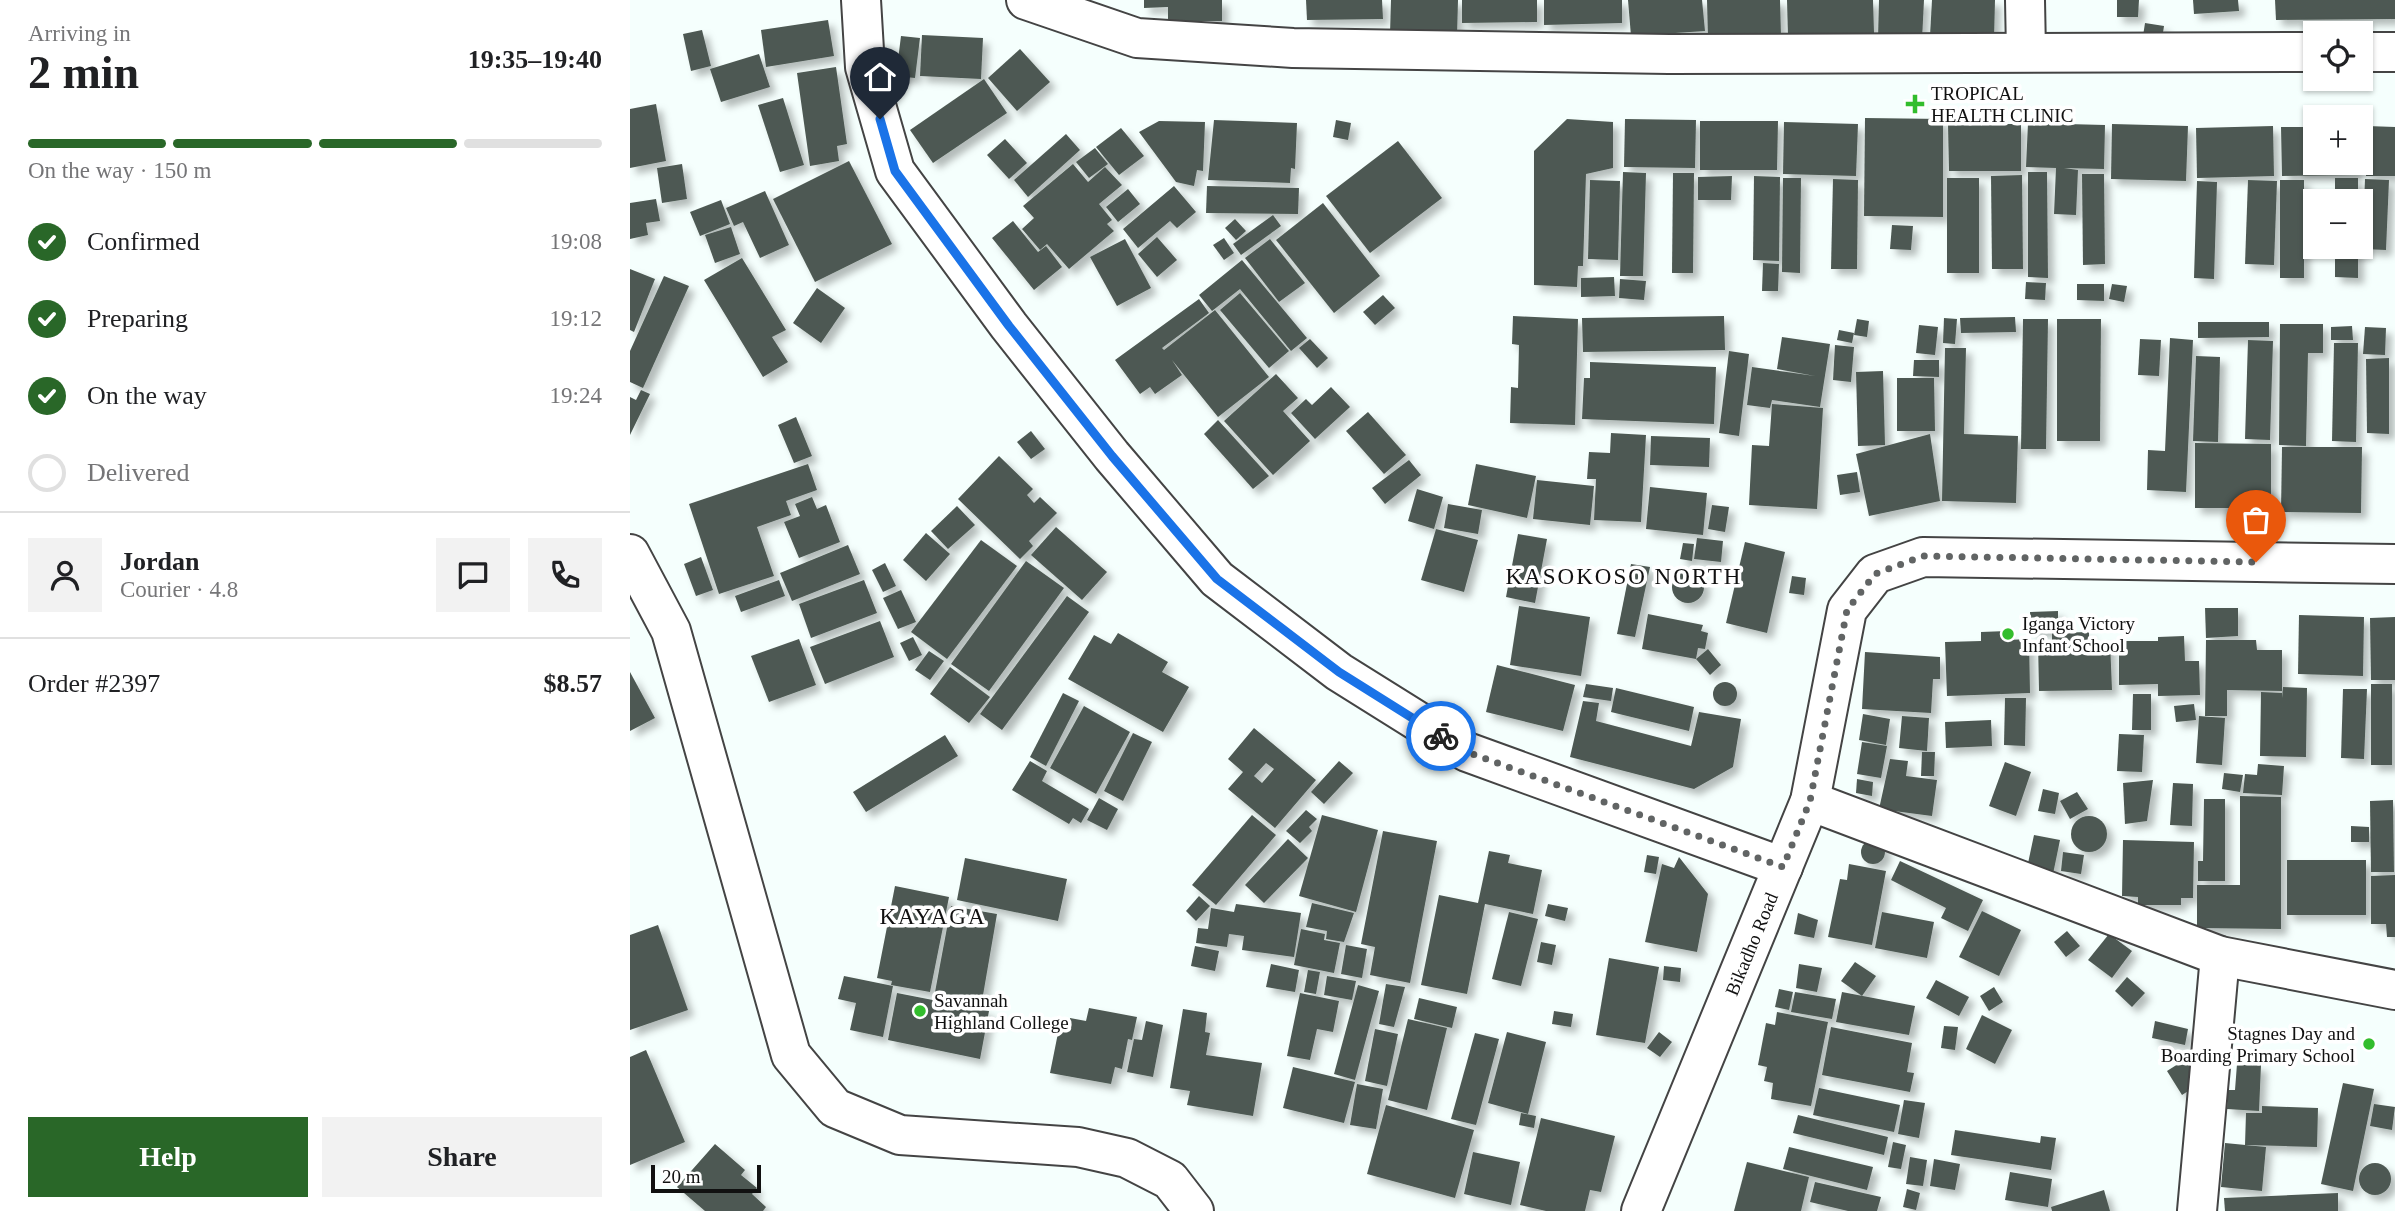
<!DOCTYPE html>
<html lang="en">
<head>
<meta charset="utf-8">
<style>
  body { margin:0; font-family:"Times New Roman",serif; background:#f2f2f2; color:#202124; height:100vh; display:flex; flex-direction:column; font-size:26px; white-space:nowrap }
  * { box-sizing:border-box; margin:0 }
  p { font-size:23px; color:#757577 }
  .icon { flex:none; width:38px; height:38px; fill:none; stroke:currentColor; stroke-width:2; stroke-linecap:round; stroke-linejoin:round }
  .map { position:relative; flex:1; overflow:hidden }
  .details { display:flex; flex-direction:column; background:#fff; width:630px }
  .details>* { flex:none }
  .buttons { position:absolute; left:1673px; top:21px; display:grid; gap:14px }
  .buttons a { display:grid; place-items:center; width:70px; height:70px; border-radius:0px; background:#fff; box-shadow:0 2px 5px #0004; font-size:35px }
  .scale { position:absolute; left:21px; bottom:18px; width:110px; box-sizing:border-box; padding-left:7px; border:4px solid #111; border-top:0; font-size:19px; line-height:24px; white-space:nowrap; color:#111; -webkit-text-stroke:5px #fff; paint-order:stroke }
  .pin { position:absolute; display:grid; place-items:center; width:60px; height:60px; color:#fff; margin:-72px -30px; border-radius:50% 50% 50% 0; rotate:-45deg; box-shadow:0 0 7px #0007 }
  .pin .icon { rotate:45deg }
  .courier { position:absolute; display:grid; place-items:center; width:70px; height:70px; margin:-35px; border:5px solid #1a73e8; border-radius:50%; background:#fff; color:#222; box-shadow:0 2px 9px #0007 }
  .headline em { font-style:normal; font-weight:800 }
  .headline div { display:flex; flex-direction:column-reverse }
  .headline { display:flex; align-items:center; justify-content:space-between; height:119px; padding:0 28px }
  h1 { font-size:46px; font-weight:800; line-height:52px }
  .bar { display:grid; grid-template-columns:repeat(4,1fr); gap:10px 7px; align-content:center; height:84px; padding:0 28px }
  .bar i { height:9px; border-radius:5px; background:#e0e0e0 }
  .bar .active { background:#296728 }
  .bar p { grid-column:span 4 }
  .line { display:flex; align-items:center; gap:18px; padding:0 28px; border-top:2px solid #e0e0e0 }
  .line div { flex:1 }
  .round { display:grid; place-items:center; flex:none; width:74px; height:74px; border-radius:0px; background:#f2f2f2 }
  ol { padding:0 28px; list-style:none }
  li { display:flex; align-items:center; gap:21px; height:77px }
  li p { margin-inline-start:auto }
  li .icon { padding:7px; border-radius:50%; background:#296728; color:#fff; stroke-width:4 }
  li:last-child { color:#757577 }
  li i { width:38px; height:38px; border:4px solid #e0e0e0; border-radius:50% }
  .primary-button { display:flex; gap:14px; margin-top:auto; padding:14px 28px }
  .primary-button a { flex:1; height:80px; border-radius:0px; background:#296728; color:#fff; font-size:28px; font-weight:800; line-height:80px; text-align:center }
  .primary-button a+a { background:#f2f2f2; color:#202124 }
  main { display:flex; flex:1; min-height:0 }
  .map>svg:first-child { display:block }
  .building { fill:#4d5952; fill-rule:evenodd; filter:url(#shadow) }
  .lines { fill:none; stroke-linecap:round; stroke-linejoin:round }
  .minor-casing { stroke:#444; stroke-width:42 }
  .minor { stroke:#fff; stroke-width:38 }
  .done { stroke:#616464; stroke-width:7; stroke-dasharray:0 12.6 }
  .route { stroke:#1a73e8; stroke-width:9 }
  .poi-dot { fill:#33bd2d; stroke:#fff; stroke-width:2.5 }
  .labels { text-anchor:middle; stroke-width:7; stroke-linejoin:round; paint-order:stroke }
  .poi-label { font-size:19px; fill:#111; stroke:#fff; text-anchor:start }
  .street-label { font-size:19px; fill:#111; stroke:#fff }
  .quarter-label { font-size:23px; letter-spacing:2px; fill:#111; stroke:#fff }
</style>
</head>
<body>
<main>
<section class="details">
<div class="headline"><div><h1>2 min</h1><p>Arriving in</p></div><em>19:35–19:40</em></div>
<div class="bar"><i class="active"></i><i class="active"></i><i class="active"></i><i></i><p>On the way · 150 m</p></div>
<ol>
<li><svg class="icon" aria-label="check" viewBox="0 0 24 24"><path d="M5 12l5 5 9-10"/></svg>Confirmed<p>19:08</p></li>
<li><svg class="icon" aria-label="check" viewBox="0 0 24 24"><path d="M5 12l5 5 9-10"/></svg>Preparing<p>19:12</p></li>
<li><svg class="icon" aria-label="check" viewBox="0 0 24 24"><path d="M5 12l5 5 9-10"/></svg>On the way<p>19:24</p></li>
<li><i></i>Delivered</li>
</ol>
<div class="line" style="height:126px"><a class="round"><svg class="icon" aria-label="person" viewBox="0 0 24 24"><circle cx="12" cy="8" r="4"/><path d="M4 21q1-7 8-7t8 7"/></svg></a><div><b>Jordan</b><p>Courier · 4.8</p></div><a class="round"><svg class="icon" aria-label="chat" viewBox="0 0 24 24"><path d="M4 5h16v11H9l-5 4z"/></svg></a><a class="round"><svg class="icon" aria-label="phone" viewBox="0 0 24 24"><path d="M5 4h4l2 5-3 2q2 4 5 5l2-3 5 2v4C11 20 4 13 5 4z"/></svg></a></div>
<div class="line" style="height:91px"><div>Order #2397</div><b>$8.57</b></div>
<div class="primary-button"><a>Help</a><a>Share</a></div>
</section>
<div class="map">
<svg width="1765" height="1211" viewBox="0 0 1765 1211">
  <defs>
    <filter id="shadow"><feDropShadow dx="6" dy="6" stdDeviation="3.5" flood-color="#0004"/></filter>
  </defs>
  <rect width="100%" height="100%" fill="#f5fffd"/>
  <g class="building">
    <path d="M514 0H592V21H538V7L514 8Z"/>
    <path d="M676 0H752L753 19 677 20Z"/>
    <path d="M761 0H828L827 36 760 34Z"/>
    <path d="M832 0H907V22L832 23Z"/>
    <path d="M914 0H992V23L914 25Z"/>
    <path d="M998 0H1072L1075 31 1001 36Z"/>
    <path d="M1077 0H1150L1151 36 1078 39Z"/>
    <path d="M1157 0H1243L1244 33 1158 37Z"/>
    <path d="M1249 0H1294L1292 40 1248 38Z"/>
    <path d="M1302 0H1365L1364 39 1300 36Z"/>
    <path d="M1487 0H1509L1508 17H1487Z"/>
    <path d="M1563 0H1608L1609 11 1564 14Z"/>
    <path d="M1645 0H1765V19L1646 20Z"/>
    <path d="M198 20 204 56 136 67 131 30Z"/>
    <path d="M1515 23 1534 26 1532 39 1513 36Z"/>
    <path d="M72 30 81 66 61 71 53 34Z"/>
    <path d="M292 35 353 38 351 79 290 76Z"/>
    <path d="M271 36 290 38 285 78 266 76Z"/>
    <path d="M390 49 420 82 387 111 358 78Z"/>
    <path d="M129 54 140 87 91 102 80 69Z"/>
    <path d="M206 67 217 144 207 146 209 161 180 166 167 73Z"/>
    <path d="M354 79 377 113 303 163 280 130Z"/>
    <path d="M153 98 174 165 150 172 128 105Z"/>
    <path d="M26 104 36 161 0 168V109Z"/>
    <path d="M1235 118 1313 119V217L1234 216Z"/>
    <path d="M937 119 983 122V168L956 174 953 266H948L947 287 904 285V151Z"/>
    <path d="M995 119 1066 120 1065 168 994 167Z"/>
    <path d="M584 120 667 123 665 169 661 168 660 183 578 180Z"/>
    <path d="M706 120 721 123 718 140 703 137Z"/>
    <path d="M529 121 575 122 573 171 567 170 564 186 546 182 509 132Z"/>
    <path d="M1070 121H1148L1147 170H1070Z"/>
    <path d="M1154 122 1228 124 1226 176 1153 174Z"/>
    <path d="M1398 123 1475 125 1474 169 1434 168 1448 170 1446 215 1424 214 1426 168 1396 167Z"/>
    <path d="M1318 124H1391V171H1319Z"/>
    <path d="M1482 124 1558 126 1556 181 1481 179Z"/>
    <path d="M1643 126 1644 176 1567 178 1566 128Z"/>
    <path d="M1737 126 1765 127V176H1736Z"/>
    <path d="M1651 127H1685V163H1726L1727 175 1652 176Z"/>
    <path d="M491 128 514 156 489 175 466 147Z"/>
    <path d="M436 134 450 150 398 197 384 180Z"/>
    <path d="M375 139 397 163 379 179 357 155Z"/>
    <path d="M768 141 812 198 740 253 696 196Z"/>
    <path d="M465 148 478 164 459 178 446 162Z"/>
    <path d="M219 161 262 244 185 282 143 199Z"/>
    <path d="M52 164 57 199 32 203 27 168Z"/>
    <path d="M443 164 458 182 475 167 492 185 469 204 482 220 477 224 484 231 439 269 417 244 410 250 392 229 404 218 393 206Z"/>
    <path d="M993 172 1016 173 1013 276H990Z"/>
    <path d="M1398 172H1417L1418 278 1398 277Z"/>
    <path d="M1043 173H1064L1063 273H1042Z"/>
    <path d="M1452 174H1474L1475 264 1453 265Z"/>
    <path d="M1392 175 1393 269H1362L1361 176Z"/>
    <path d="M1102 176 1101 200H1068V177Z"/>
    <path d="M1124 176 1150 177 1149 261 1123 260Z"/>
    <path d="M1153 178H1171L1170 273 1152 272Z"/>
    <rect x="1317" y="178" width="32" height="95"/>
    <rect x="1705" y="178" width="23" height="23"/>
    <path d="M1203 179 1228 180 1227 269H1201Z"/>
    <path d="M1735 179 1759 180 1756 250 1732 249Z"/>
    <path d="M960 180 990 181 988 260 958 259Z"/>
    <path d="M1618 180 1647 181 1644 265 1615 264Z"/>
    <rect x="1650" y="180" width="24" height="98"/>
    <path d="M1567 181 1587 182 1584 279 1564 278Z"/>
    <path d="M544 186 566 212 547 228 540 221 508 248 493 229Z"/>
    <path d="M577 186 669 188 668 214 576 213Z"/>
    <path d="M498 189 510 204 488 222 476 207Z"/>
    <path d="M135 191 159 245 130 258 113 222 104 226 96 208Z"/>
    <path d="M26 199 30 221 16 223 18 235 0 239V203Z"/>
    <path d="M91 200 100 224 70 236 60 212Z"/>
    <path d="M693 203 750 276 704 313 646 240Z"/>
    <path d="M643 215 651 226 611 255 603 244Z"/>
    <path d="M605 219 616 231 606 240 595 228Z"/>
    <path d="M383 221 408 252 416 246 432 267 404 290 362 238Z"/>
    <path d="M1262 225 1283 226 1281 250 1260 249Z"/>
    <path d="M101 227 110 254 85 263 75 235Z"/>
    <path d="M527 237 547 260 527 277 508 254Z"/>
    <path d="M594 238 604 253 594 260 583 245Z"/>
    <path d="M495 239 521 288 487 306 460 257Z"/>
    <path d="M640 239 675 283 649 302 615 258Z"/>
    <path d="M1705 247H1728V278L1705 277Z"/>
    <path d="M112 258 156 330 142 337 158 362 133 377 74 280Z"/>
    <path d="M612 260 677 338 661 351 610 289 582 311 569 295Z"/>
    <path d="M1133 263 1149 264 1148 291H1132Z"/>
    <path d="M0 269 25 279 4 332 0 330Z"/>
    <path d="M34 276 59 286 13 388 0 382V351Z"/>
    <path d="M984 277 985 296 951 297V278Z"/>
    <path d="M990 279 1016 281 1014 300 989 298Z"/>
    <path d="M1396 282 1416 283 1415 300 1395 299Z"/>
    <path d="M1447 284H1474V301L1447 300Z"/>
    <path d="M1482 284 1497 286 1494 302 1479 299Z"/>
    <path d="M187 288 215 308 191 343 163 323Z"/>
    <path d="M610 293 659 351 639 368 590 310Z"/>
    <path d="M753 295 765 308 745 325 733 312Z"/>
    <path d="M569 299 579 313 532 348 534 350 585 310 639 377 588 417 542 360 552 375 525 394 520 387 510 394 485 360Z"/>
    <path d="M883 316 948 319 945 425 880 423 881 387 888 388 889 345 882 344Z"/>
    <path d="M1094 316 1095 350 953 352 952 318Z"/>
    <path d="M1385 317 1386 332 1331 333 1330 318Z"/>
    <path d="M1314 318 1327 319 1325 344 1313 343Z"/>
    <path d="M1227 319 1239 321 1237 337 1224 335Z"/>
    <path d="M1393 319H1418L1416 449H1391Z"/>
    <path d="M1427 319H1471L1470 441H1427Z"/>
    <path d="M1568 322H1639V337L1568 338Z"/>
    <path d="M1650 324H1693V353H1678L1676 446 1649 445Z"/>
    <path d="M1289 325 1308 327 1305 355 1286 353Z"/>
    <path d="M1722 326 1723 340H1701V327Z"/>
    <path d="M1735 327 1756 328 1755 355 1733 354Z"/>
    <path d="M1209 330 1224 333 1222 343 1207 340Z"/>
    <path d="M1152 337 1200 344 1190 407 1142 400 1140 408 1117 405 1122 367 1185 376 1147 369Z"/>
    <path d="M1540 338 1563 340 1556 492 1517 490 1518 450 1535 451Z"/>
    <path d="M680 339 698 358 687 368 669 348Z"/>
    <path d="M1510 339 1531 340 1529 376 1508 375Z"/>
    <path d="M1618 340 1643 341 1640 440 1615 439Z"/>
    <path d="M1704 343H1728L1726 442 1702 441Z"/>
    <path d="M1205 345 1224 347 1221 382 1203 380Z"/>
    <path d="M1315 348H1336L1334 434 1388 436 1386 503 1312 501Z"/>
    <path d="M1099 351 1119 354 1109 436 1089 433Z"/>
    <path d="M1566 356 1590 357 1588 442 1563 441Z"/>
    <path d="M1759 358V434L1737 433 1736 359Z"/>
    <path d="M1284 360H1309V377L1283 376Z"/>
    <path d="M960 362 1086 367 1084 424 952 419 954 378H960Z"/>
    <path d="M1253 371 1255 445 1228 446 1226 372Z"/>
    <path d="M646 374 668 398 653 411 680 441 643 475 594 421Z"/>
    <path d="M1267 378H1304L1305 431H1267Z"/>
    <path d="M701 387 720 407 685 439 661 413 676 399 682 405Z"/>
    <path d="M11 390 20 394 0 435V397L6 400Z"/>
    <path d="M1142 404 1193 408 1187 509 1119 505 1122 445 1139 446Z"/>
    <path d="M738 412 776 455 754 474 716 431Z"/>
    <path d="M166 417 182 456 164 463 148 425Z"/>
    <path d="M588 420 639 476 623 489 574 434Z"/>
    <path d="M401 431 415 449 401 459 387 442Z"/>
    <path d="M981 433 1016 435 1011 522 964 520 966 479H957L959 452 980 453Z"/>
    <path d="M1300 434 1310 501 1239 516 1226 454Z"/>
    <path d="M1021 436 1080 438 1079 467 1020 465Z"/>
    <path d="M1565 443 1641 444V508H1565Z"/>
    <path d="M1652 447H1732L1731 513 1651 512Z"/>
    <path d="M369 456 403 489 397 495 404 503 410 497 427 513 399 541 403 546 390 559 328 499Z"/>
    <path d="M779 460 791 475 755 504 742 488Z"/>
    <path d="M178 464 187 490 156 501 161 515 127 527 144 576 89 594 59 504Z"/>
    <path d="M846 464 906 476 897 518 838 505Z"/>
    <path d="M1227 472 1230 492 1210 495 1207 475Z"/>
    <path d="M907 480 964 486 960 525 903 519Z"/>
    <path d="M1020 487 1077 493 1073 535 1016 529Z"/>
    <path d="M787 489 813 497 804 529 778 521Z"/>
    <path d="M182 497 187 509 196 505 210 542 169 558 154 522 170 516 165 504Z"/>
    <path d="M818 504 852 510 848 534 814 528Z"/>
    <path d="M1082 505 1099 507 1095 532 1078 529Z"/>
    <path d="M327 506 345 525 318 549 301 531Z"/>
    <path d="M426 527 477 572 452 600 401 555Z"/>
    <path d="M806 529 848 540 834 592 791 580Z"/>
    <path d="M296 533 320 554 296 581 273 560Z"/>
    <path d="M888 534 917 539 905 603 876 597Z"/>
    <path d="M1067 538 1093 541 1091 562 1064 559Z"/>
    <path d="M351 540 387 566 317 659 281 632Z"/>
    <path d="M1115 542 1155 552 1137 633 1096 623Z"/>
    <path d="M1053 543 1064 544 1062 561 1050 559Z"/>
    <path d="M218 545 230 574 162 601 150 573Z"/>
    <path d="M71 557 83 590 66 596 54 564Z"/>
    <path d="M396 561 434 588 359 691 321 664Z"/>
    <path d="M255 563 266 586 253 592 242 570Z"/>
    <path d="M1001 564 1020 567 1005 637 987 634Z"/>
    <circle cx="1058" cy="587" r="16"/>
    <path d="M1162 576 1176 578 1174 595 1159 593Z"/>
    <path d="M149 580 155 596 111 612 105 596Z"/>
    <path d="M234 580 247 613 181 638 169 604Z"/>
    <path d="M271 590 286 622 268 629 253 598Z"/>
    <path d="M437 596 459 612 372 730 350 714Z"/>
    <path d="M889 606 960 617 951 676 880 665Z"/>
    <path d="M1575 608H1608V636L1576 638Z"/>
    <path d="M1428 611V631L1401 632 1400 612Z"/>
    <path d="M1018 614 1073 625 1071 631 1078 633 1075 649 1068 648 1066 659 1012 649Z"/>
    <path d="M1669 615 1734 617 1733 676 1668 674Z"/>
    <path d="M1765 617V680H1741L1740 618Z"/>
    <path d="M250 621 264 657 195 684 180 647Z"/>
    <path d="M1377 631V640L1399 639 1400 693 1317 696 1315 642 1351 641V632Z"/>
    <path d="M1459 632V641H1480L1482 690 1409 691 1408 642 1422 641V633Z"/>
    <path d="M488 633 538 662 532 672 559 687 533 732 438 679 464 635 481 644Z"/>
    <path d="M1554 636 1555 661H1569L1570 695 1528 696V684L1489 685V641H1528V637Z"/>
    <path d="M283 637 292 655 279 661 270 643Z"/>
    <path d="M169 639 186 685 139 702 121 656Z"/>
    <path d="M1576 640H1626L1627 650H1652V691L1597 690V716H1575Z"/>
    <path d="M1078 649 1091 665 1080 675 1066 659Z"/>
    <path d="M299 651 314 661 300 680 285 670Z"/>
    <path d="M1235 652 1310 657V679H1303L1301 713 1232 709Z"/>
    <path d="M867 665 945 685 933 731 856 712Z"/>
    <path d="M320 667 360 697 339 723 300 694Z"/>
    <path d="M0 672 25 718 0 731Z"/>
    <circle cx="1095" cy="694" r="12"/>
    <path d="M956 684 983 688 981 701 953 697Z"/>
    <rect x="1741" y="684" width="21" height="81"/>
    <path d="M1653 687 1677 688 1676 757 1630 756 1631 692 1652 693V698Z"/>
    <path d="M986 688 1064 707 1059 731 981 712Z"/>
    <path d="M1713 689H1737L1734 759 1711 758Z"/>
    <path d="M433 693 449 701 416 766 400 757Z"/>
    <path d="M1503 694H1521V730H1502Z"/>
    <path d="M1375 698H1396L1395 746 1374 745Z"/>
    <path d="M953 701 969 703 966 721 1061 746 1069 712 1111 719 1103 767 1064 789 940 757Z"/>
    <path d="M1564 704 1566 720 1546 722 1544 706Z"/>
    <path d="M454 706 500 732 466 794 420 768Z"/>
    <path d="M1233 714 1260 719 1256 745 1229 740Z"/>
    <path d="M1272 716 1299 718 1297 751 1269 748Z"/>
    <path d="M1569 716 1595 718 1592 765 1566 763Z"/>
    <path d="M1361 720 1362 746 1316 748 1315 722Z"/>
    <path d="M624 728 686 780 645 828 598 789 613 772 598 759ZM636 763 644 769 632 783 624 776Z"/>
    <path d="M503 733 522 742 493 801 474 791Z"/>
    <path d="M1489 734 1514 735 1512 772 1487 771Z"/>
    <path d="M315 735 328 756 236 812 223 792Z"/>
    <path d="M1232 742 1257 746 1251 778 1227 774Z"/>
    <path d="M1292 752H1305L1304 776H1291Z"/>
    <path d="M1260 759 1278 761 1276 776 1307 780 1302 816 1249 809Z"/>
    <path d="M400 761 417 771 412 781 459 809 451 823 443 818 439 824 382 790Z"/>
    <path d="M709 761 723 773 694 804 681 792Z"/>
    <path d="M1375 762 1401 772 1386 816 1359 806Z"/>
    <path d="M1628 764 1654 766 1652 795 1613 793 1615 774 1627 775Z"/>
    <path d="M1594 773 1613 775 1610 792 1592 789Z"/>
    <path d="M1227 779 1243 782 1242 796 1226 793Z"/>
    <path d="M1523 780 1517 821 1495 824 1493 783Z"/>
    <path d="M1543 783 1563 784 1562 826 1540 825Z"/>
    <path d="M1413 789 1429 793 1425 814 1408 811Z"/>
    <path d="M1447 792 1458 809 1440 819 1430 801Z"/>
    <path d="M1610 796 1651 797V929L1567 928V885H1610Z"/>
    <path d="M469 798 488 809 477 830 457 820Z"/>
    <path d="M1574 799H1595V881H1568V861H1573Z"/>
    <path d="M1763 800 1764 872H1741L1740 801Z"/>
    <path d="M676 810 687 819 679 827 682 831 670 843 656 831Z"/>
    <path d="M622 815 646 835 586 905 562 885Z"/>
    <path d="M692 815 748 830 726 912 669 896Z"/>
    <circle cx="1459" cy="834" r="18"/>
    <path d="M1721 826 1739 827V842H1721Z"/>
    <path d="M753 831 807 841 780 983 740 975 745 947 731 944Z"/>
    <path d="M1404 835 1430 840 1423 874 1397 868Z"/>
    <path d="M658 839 678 858 634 903 615 885Z"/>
    <path d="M1493 840 1564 842 1563 898H1551V905H1508V897L1492 896Z"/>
    <circle cx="1243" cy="852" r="12"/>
    <path d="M859 851 880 855 878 863 912 870 903 914 855 904 837 994 791 985 809 895 848 903Z"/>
    <path d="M1433 852 1454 855 1451 874 1431 871Z"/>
    <path d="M1017 855 1029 857 1026 874 1014 872Z"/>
    <path d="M1049 857 1078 894 1067 952 1015 942 1032 864 1044 868Z"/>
    <path d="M335 858 437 879 428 921 327 900Z"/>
    <rect x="1657" y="860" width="79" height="55"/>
    <path d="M1270 861 1353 900 1338 931 1311 918 1316 908 1261 880Z"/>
    <path d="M1219 864 1256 871 1242 945 1198 937 1210 879 1217 880Z"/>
    <path d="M1765 875V937H1757L1756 924H1741V876Z"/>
    <path d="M265 886 319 897 300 992 261 985 262 981 247 978Z"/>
    <path d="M569 896 580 906 566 921 556 911Z"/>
    <path d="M682 903 724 913 714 942 696 939 697 931 676 927Z"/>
    <path d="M606 904 671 913 664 957 612 950 614 936 599 934 597 947 566 943 568 928 578 929 581 908 604 912Z"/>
    <path d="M918 904 938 908 935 921 915 916Z"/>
    <path d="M321 906 367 914 352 1001 305 992Z"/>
    <path d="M1352 911 1391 930 1369 976 1329 957Z"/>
    <path d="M879 912 908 919 891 986 862 979Z"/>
    <path d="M1252 912 1304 922 1297 958 1245 948Z"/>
    <path d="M1168 913 1188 920 1184 938 1164 934Z"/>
    <path d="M28 925 58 1010 0 1030V935Z"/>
    <path d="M671 929 695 934 694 940 710 943 704 973 664 965Z"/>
    <path d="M1437 931 1450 946 1436 957 1424 942Z"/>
    <path d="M1479 934 1502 951 1482 978 1458 960Z"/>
    <path d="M911 942 926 945 922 965 907 962Z"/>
    <path d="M716 945 737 949 732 978 711 974Z"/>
    <path d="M565 946 589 951 585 971 561 966Z"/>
    <path d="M979 958 1029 967 1015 1043 966 1035Z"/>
    <path d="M1225 962 1246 976 1232 996 1211 981Z"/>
    <path d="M641 964 669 970 665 992 636 987Z"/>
    <path d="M1169 964 1192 968 1187 992 1166 988Z"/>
    <path d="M1034 966 1051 968 1050 982 1033 980Z"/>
    <path d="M678 970 690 972 686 994 674 992Z"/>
    <path d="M214 976 263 986 253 1037 220 1030 226 1003 208 999Z"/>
    <path d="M697 976 726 981 722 1000 694 995Z"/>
    <path d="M1497 977 1515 993 1502 1007 1485 991Z"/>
    <path d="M1306 980 1339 997 1329 1016 1296 998Z"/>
    <path d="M756 984 775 987 764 1027 749 1024Z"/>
    <path d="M728 985 749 991 725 1080 704 1074Z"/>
    <path d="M1364 987 1373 1002 1359 1011 1350 996Z"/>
    <path d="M1149 989 1163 992 1159 1010 1145 1007Z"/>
    <path d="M1165 992 1206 999 1202 1019 1161 1012Z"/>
    <path d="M1212 992 1285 1006 1279 1035 1206 1022Z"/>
    <path d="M267 993 359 1011 350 1059 258 1040Z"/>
    <path d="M670 993 709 1001 703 1032 687 1029 680 1060 657 1056Z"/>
    <path d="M789 998 827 1007 822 1028 784 1019Z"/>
    <path d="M459 1008 507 1017 502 1040 498 1039 492 1069 485 1067 481 1084 420 1073 429 1028 438 1030 440 1018 456 1021Z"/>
    <path d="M553 1009 577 1013 575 1032 580 1033 576 1055 632 1063 623 1116 557 1105 560 1091 540 1088Z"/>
    <path d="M924 1011 943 1014 941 1027 922 1024Z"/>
    <path d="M1147 1012 1198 1022 1181 1106 1141 1099 1143 1083 1134 1081 1137 1067 1128 1065 1136 1023 1145 1025Z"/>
    <path d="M1352 1015 1382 1030 1365 1064 1336 1049Z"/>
    <path d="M778 1019 817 1028 797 1110 758 1100Z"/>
    <path d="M516 1021 533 1025 523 1077 497 1072 504 1039 512 1040Z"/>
    <path d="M1525 1021 1558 1029 1555 1045 1522 1038Z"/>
    <path d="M1314 1026 1328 1027 1325 1050 1311 1048Z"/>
    <path d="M1201 1027 1282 1043 1277 1072 1284 1073 1280 1092 1192 1075Z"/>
    <path d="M745 1029 768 1034 757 1086 735 1081Z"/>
    <path d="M877 1032 916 1042 898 1114 858 1103Z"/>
    <path d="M1029 1032 1042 1042 1030 1057 1017 1048Z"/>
    <path d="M845 1033 869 1039 846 1125 821 1119Z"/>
    <path d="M16 1050 55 1142 0 1165V1057Z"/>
    <path d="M1559 1057 1574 1081 1552 1095 1537 1071Z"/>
    <path d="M1607 1064 1631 1065 1629 1111 1597 1109 1598 1090H1605Z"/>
    <path d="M663 1067 725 1082 714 1123 653 1108Z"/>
    <path d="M1713 1083 1744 1089 1723 1191 1691 1184Z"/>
    <path d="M727 1084 753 1089 746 1129 720 1125Z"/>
    <path d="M1189 1088 1270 1105 1264 1132 1183 1115Z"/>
    <path d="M1274 1100 1295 1103 1289 1138 1268 1134Z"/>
    <path d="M1744 1104 1765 1107 1762 1130 1740 1126Z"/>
    <path d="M756 1105 844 1130 825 1198 737 1174Z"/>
    <path d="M1632 1106 1688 1108 1687 1147 1615 1145 1616 1113H1632Z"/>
    <path d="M891 1113 906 1116 904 1128 889 1125Z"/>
    <path d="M1168 1115 1258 1137 1254 1155 1163 1133Z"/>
    <path d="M911 1118 985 1136 971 1192 960 1190 955 1211H916L890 1205Z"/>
    <path d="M1325 1130 1410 1143 1411 1136 1426 1138 1421 1170 1321 1155Z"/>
    <path d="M1263 1142 1276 1145 1271 1169 1258 1167Z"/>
    <path d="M1595 1143 1636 1147 1632 1191 1591 1187Z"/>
    <path d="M85 1144 115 1170 111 1175 127 1188 122 1194 136 1207 133 1211H75L47 1187Z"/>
    <path d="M1159 1147 1243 1167 1237 1190 1153 1169Z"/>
    <path d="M843 1152 890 1162 881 1205 834 1194Z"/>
    <path d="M1280 1157 1297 1160 1293 1186 1276 1184Z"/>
    <path d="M1304 1159 1330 1164 1325 1190 1300 1186Z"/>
    <path d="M1117 1162 1179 1177 1171 1211H1104Z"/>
    <circle cx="1745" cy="1179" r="16"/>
    <path d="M1380 1172 1422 1179 1418 1207 1375 1200Z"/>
    <path d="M1185 1182 1251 1197 1247 1211H1218L1180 1202Z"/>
    <path d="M1277 1189 1290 1193 1286 1210 1273 1207Z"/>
    <path d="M1474 1190 1480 1211H1422L1421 1207Z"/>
    <path d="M1708 1193V1211H1595L1594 1198Z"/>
  </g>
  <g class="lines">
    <defs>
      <g id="minor">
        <path d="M231 0 235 67 265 171 379 326 482 456 587 579 709 672 837 752 1153 867"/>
        <path d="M396 0 507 38 663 48 1039 54 1685 52"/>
        <path d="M1395 0 1396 52"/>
        <path d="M1731 52H1765"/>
        <path d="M0 554 41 631 161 1055 205 1108 270 1135 448 1147 497 1158 540 1180 564 1211"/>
        <path d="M1180 801 1590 956 1765 990"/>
        <path id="s1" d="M1011 1211 1180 801 1217 610 1245 574 1293 557 1765 564"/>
        <path d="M1567 1211 1590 956"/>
      </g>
    </defs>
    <use href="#minor" class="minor-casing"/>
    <use href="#minor" class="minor"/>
  </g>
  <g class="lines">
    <path class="done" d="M811 736 837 752 1153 867 1180 801 1217 610 1245 574 1293 556 1626 562"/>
    <path class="route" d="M250 119 265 171 379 326 482 456 587 579 709 672 811 736"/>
  </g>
  <g class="poi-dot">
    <path d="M1281.5 93.5h7v7h7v7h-7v7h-7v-7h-7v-7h7z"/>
    <circle cx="1378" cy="634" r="7"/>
    <circle cx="290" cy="1011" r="7"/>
    <circle cx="1739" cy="1044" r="7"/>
  </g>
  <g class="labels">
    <g class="poi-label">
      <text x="1301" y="100">TROPICAL<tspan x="1301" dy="22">HEALTH CLINIC</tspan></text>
      <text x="1392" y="630">Iganga Victory<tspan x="1392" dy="22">Infant School</tspan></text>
      <text x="304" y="1007">Savannah<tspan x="304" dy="22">Highland College</tspan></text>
      <text x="1725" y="1040" text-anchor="end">Stagnes Day and<tspan x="1725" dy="22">Boarding Primary School</tspan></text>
    </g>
    <g class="street-label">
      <text dy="7" stroke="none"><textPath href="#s1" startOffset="289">Bikadho Road</textPath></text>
    </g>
    <g class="quarter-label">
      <text x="994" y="584">KASOKOSO NORTH</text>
      <text x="303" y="924">KAYAGA</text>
    </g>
  </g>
</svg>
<div class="buttons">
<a><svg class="icon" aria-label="locate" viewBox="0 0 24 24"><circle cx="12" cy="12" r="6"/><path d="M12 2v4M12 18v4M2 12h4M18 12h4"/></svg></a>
<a>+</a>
<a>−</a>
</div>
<div class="scale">20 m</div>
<div class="pin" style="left:1626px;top:562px;background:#ea580c"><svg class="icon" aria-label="bag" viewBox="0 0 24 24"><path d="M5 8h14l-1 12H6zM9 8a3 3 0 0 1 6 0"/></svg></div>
<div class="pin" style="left:250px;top:119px;background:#1f2937"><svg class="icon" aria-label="home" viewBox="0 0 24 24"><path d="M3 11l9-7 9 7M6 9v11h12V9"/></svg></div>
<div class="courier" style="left:811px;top:736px"><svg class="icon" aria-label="bike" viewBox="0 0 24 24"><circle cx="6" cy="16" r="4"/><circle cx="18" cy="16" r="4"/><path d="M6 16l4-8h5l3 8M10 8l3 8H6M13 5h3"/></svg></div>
</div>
</main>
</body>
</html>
